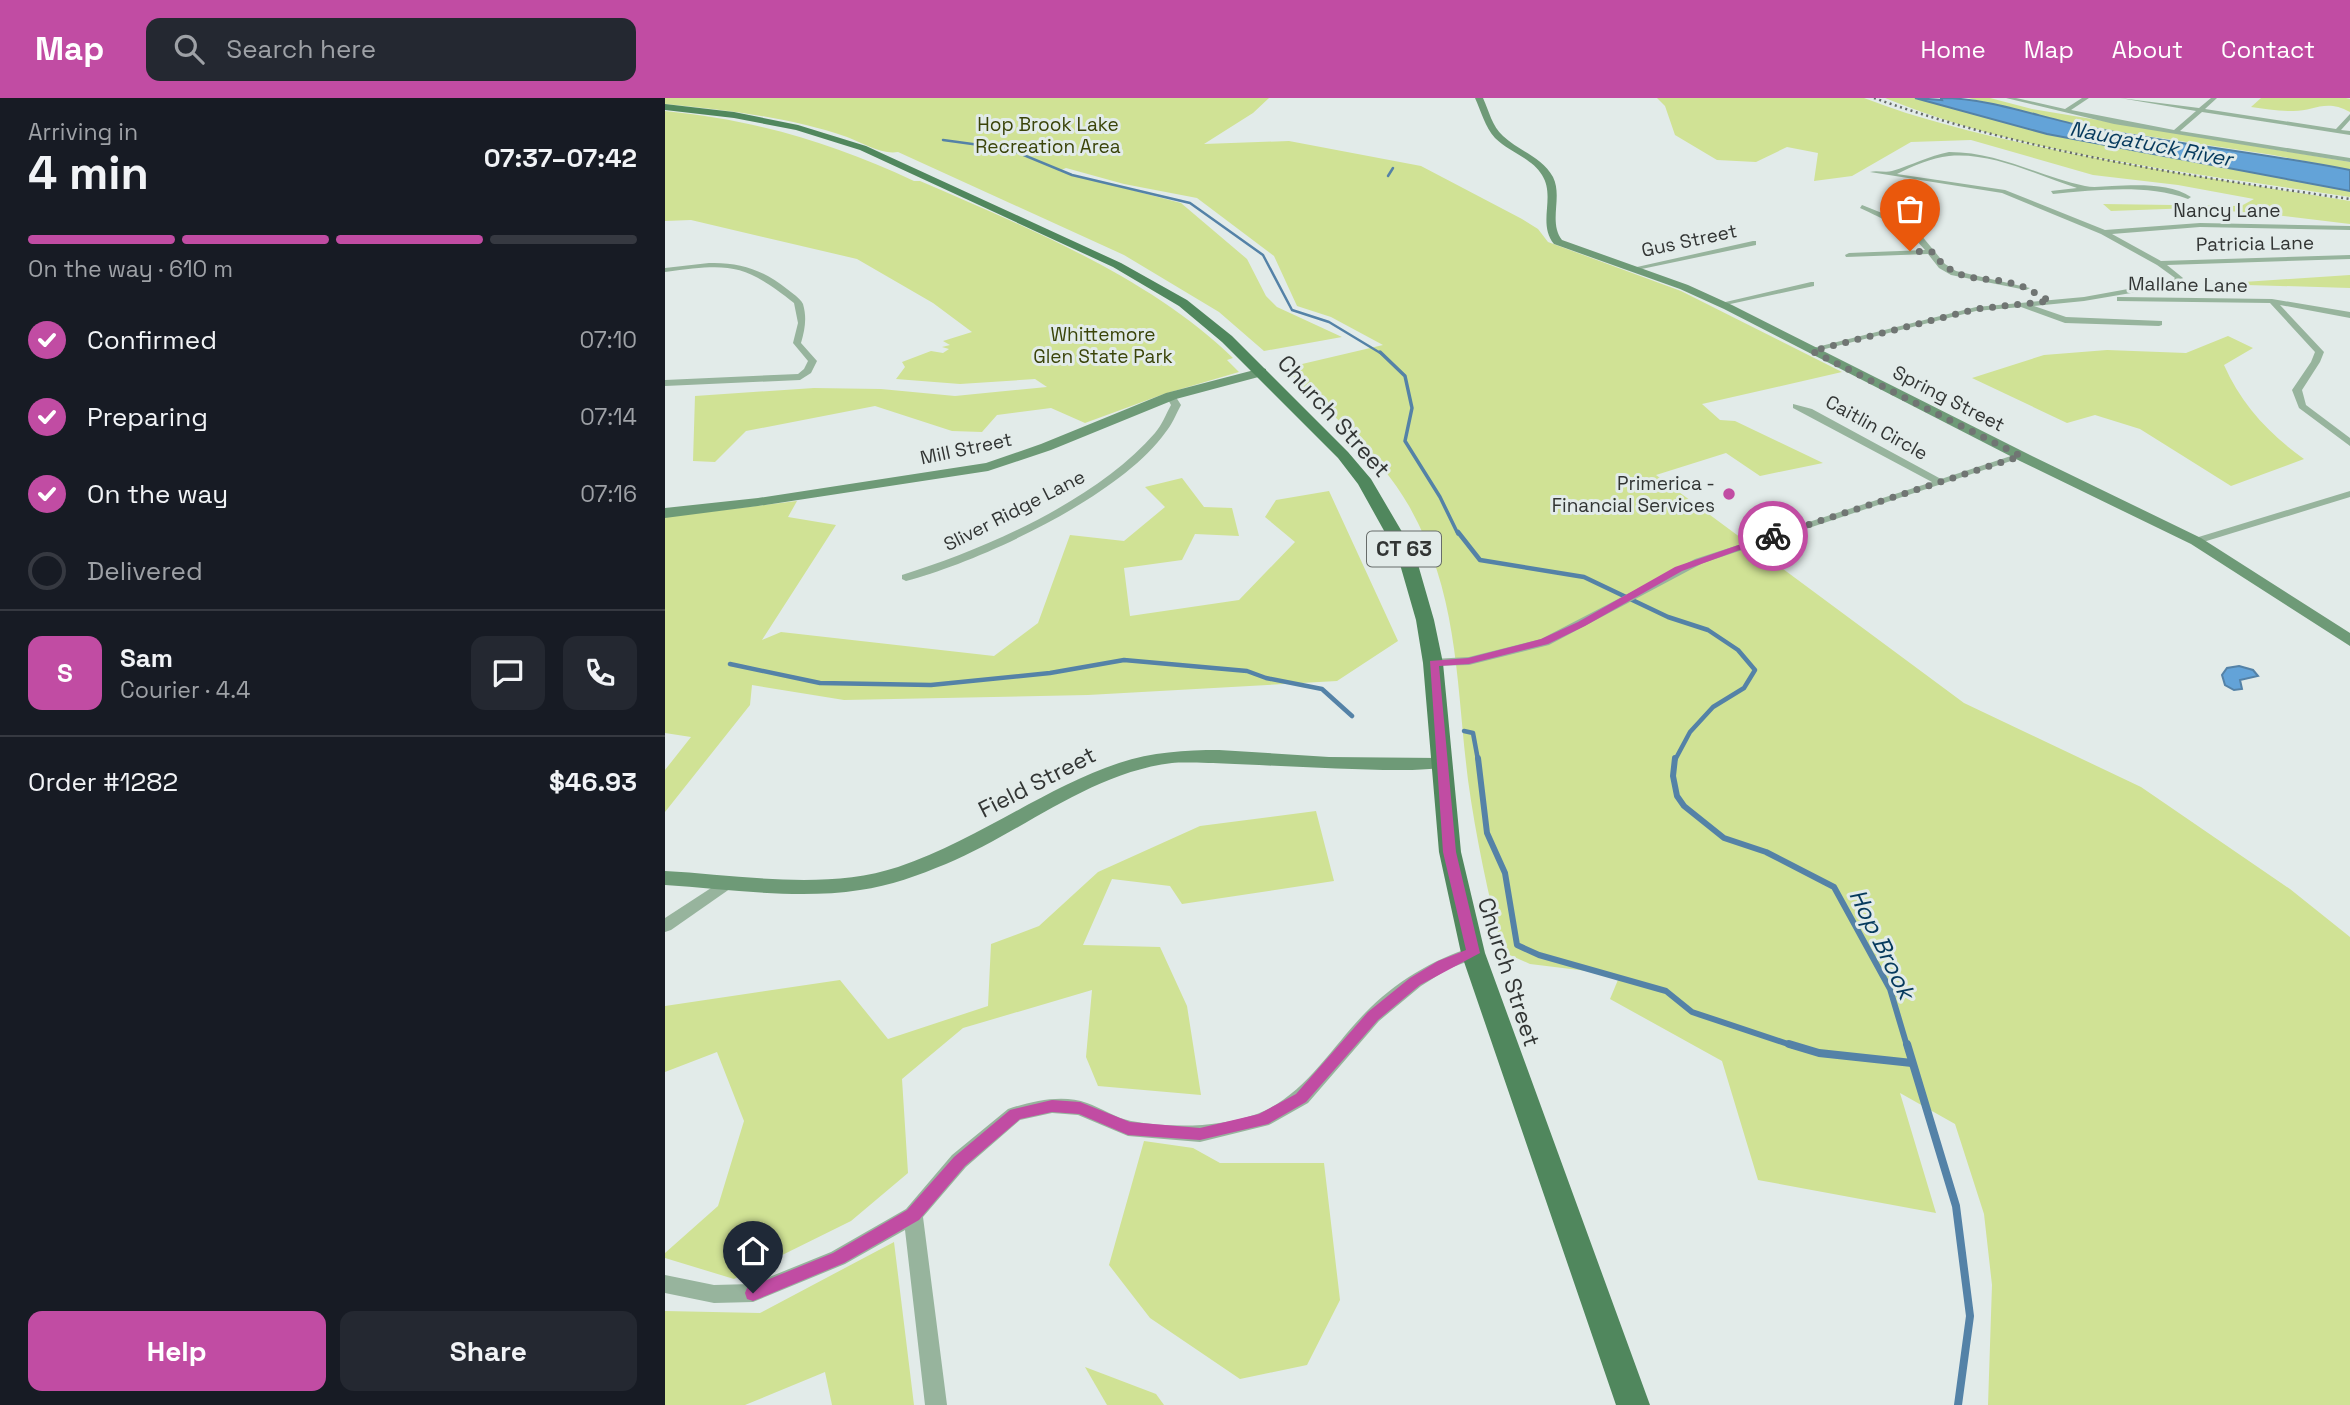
<!DOCTYPE html>
<html lang="en">
<head>
<meta charset="utf-8">
<style>
  body { margin:0; font-family:"Space Grotesk",sans-serif; background:#242831; color:#f1f3f6; height:100vh; display:flex; flex-direction:column; font-size:26px; white-space:nowrap }
  * { box-sizing:border-box; margin:0 }
  p { font-size:23px; color:#9ea1a6 }
  .icon { flex:none; width:38px; height:38px; fill:none; stroke:currentColor; stroke-width:2; stroke-linecap:round; stroke-linejoin:round }
  .map { position:relative; flex:1; overflow:hidden }
  .side { display:flex; flex-direction:column; background:#171b24; width:665px }
  .side>* { flex:none }
  .pin { position:absolute; display:grid; place-items:center; width:60px; height:60px; color:#fff; margin:-72px -30px; border-radius:50% 50% 50% 0; rotate:-45deg; box-shadow:0 0 7px #0007 }
  .pin .icon { rotate:45deg }
  .courier { position:absolute; display:grid; place-items:center; width:70px; height:70px; margin:-35px; border:5px solid #c14ca3; border-radius:50%; background:#fff; color:#222; box-shadow:0 2px 9px #0007 }
  .headline em { font-style:normal; font-weight:600 }
  .headline div { display:flex; flex-direction:column-reverse }
  .headline { display:flex; align-items:center; justify-content:space-between; height:119px; padding:0 28px }
  h1 { font-size:46px; font-weight:600; line-height:52px }
  .bar { display:grid; grid-template-columns:repeat(4,1fr); gap:10px 7px; align-content:center; height:84px; padding:0 28px }
  .bar i { height:9px; border-radius:5px; background:#363941 }
  .bar .selected { background:#c14ca3 }
  .bar p { grid-column:span 4 }
  .line { display:flex; align-items:center; gap:18px; padding:0 28px; border-top:2px solid #363941 }
  .line div { flex:1 }
  .round { display:grid; place-items:center; flex:none; width:74px; height:74px; border-radius:14px; background:#242831 }
  ol { padding:0 28px; list-style:none }
  li { display:flex; align-items:center; gap:21px; height:77px }
  li p { margin-inline-start:auto }
  li .icon { padding:7px; border-radius:50%; background:#c14ca3; color:#fff; stroke-width:4 }
  li:last-child { color:#9ea1a6 }
  li i { width:38px; height:38px; border:4px solid #363941; border-radius:50% }
  .cta { display:flex; gap:14px; margin-top:auto; padding:14px 28px }
  .cta a { flex:1; height:80px; border-radius:14px; background:#c14ca3; color:#fff; font-size:28px; font-weight:600; line-height:80px; text-align:center }
  .cta a+a { background:#242831; color:#f1f3f6 }
  header { display:flex; align-items:center; gap:42px; box-sizing:border-box; height:98px; padding:0 35px; background:#c14ca3; color:#fff }
  header strong { font-size:33px }
  nav { display:flex; gap:38px; margin-inline-start:auto; font-size:24px }
  .search { width:490px; height:63px; background:#242831; display:flex; align-items:center; gap:18px; box-sizing:border-box; padding:0 24px; border-radius:14px; color:#9ea1a6; font-size:26px }
  main { display:flex; flex:1; min-height:0 }
  .map>svg:first-child { display:block }
  .green { fill:#d0e295 }
  .water { fill:#63a3d8; stroke:#5482a7; stroke-width:2 }
  .lines { fill:none; stroke-linecap:round; stroke-linejoin:round }
  .stream-far4 { stroke:#5482a7; stroke-width:2.5 }
  .stream-far3 { stroke:#5482a7; stroke-width:3.5 }
  .stream-far2 { stroke:#5482a7; stroke-width:4.5 }
  .stream-far1 { stroke:#5482a7; stroke-width:6 }
  .stream { stroke:#5482a7; stroke-width:8 }
  .street { fill:#97b49d; fill-rule:evenodd }
  .secondary { fill:#6e9a77; fill-rule:evenodd }
  .primary { fill:#50875d; fill-rule:evenodd }
  .rail { stroke:#656a69; stroke-width:2.5; stroke-dasharray:2 3.5; stroke-linecap:butt }
  .route { fill:#c14ca3 }
  .done { stroke:#707573; stroke-width:7; stroke-dasharray:0 12.6 }
  .poi-dot { fill:#c14ca3; stroke:#e2ebe9; stroke-width:2.5 }
  .labels { text-anchor:middle; stroke-width:6; stroke-linejoin:round; paint-order:stroke }
  .far-park-label { font-size:19px; fill:#3a4409; stroke:#e2ebe9 }
  .far-street-label { font-size:19px; fill:#323534; stroke:#e2ebe9 }
  .far-poi-label { font-size:19px; fill:#323534; stroke:#e2ebe9; text-anchor:end }
  .far-water-label { font-size:21px; font-style:italic; fill:#063a5d; stroke:#e2ebe9 }
  .shield { fill:#e2ebe9; stroke:#676c6a; stroke-width:2 }
  .shield-label { font-size:21px; font-weight:bold; fill:#323534 }
  .street-label { font-size:23px; fill:#323534; stroke:#e2ebe9 }
  .water-label { font-size:24px; font-style:italic; fill:#063a5d; stroke:#e2ebe9 }
</style>
</head>
<body>
<header>
<strong>Map</strong>
<div class="search"><svg class="icon" aria-label="search" viewBox="0 0 24 24"><circle cx="10" cy="10" r="6"/><path d="M15 15l6 6"/></svg>Search here</div>
<nav><a>Home</a><a>Map</a><a>About</a><a>Contact</a></nav>
</header>
<main>
<section class="side">
<div class="headline"><div><h1>4 min</h1><p>Arriving in</p></div><em>07:37–07:42</em></div>
<div class="bar"><i class="selected"></i><i class="selected"></i><i class="selected"></i><i></i><p>On the way · 610 m</p></div>
<ol>
<li><svg class="icon" aria-label="check" viewBox="0 0 24 24"><path d="M5 12l5 5 9-10"/></svg>Confirmed<p>07:10</p></li>
<li><svg class="icon" aria-label="check" viewBox="0 0 24 24"><path d="M5 12l5 5 9-10"/></svg>Preparing<p>07:14</p></li>
<li><svg class="icon" aria-label="check" viewBox="0 0 24 24"><path d="M5 12l5 5 9-10"/></svg>On the way<p>07:16</p></li>
<li><i></i>Delivered</li>
</ol>
<div class="line" style="height:126px"><b class="round" style="background:#c14ca3;color:#fff">S</b><div><b>Sam</b><p>Courier · 4.4</p></div><a class="round"><svg class="icon" aria-label="chat" viewBox="0 0 24 24"><path d="M4 5h16v11H9l-5 4z"/></svg></a><a class="round"><svg class="icon" aria-label="phone" viewBox="0 0 24 24"><path d="M5 4h4l2 5-3 2q2 4 5 5l2-3 5 2v4C11 20 4 13 5 4z"/></svg></a></div>
<div class="line" style="height:91px"><div>Order #1282</div><b>$46.93</b></div>
<div class="cta"><a>Help</a><a>Share</a></div>
</section>
<div class="map">
<svg width="1685" height="1307" viewBox="0 0 1685 1307">
  <rect width="100%" height="100%" fill="#e2ebe9"/>
  <g class="green">
    <path d="M0 0H604L588 15 539 46 624 43 756 68 857 121 873 131 883 144 1016 193 1177 274 1037 306 1055 322 1070 323 1158 365 1095 378 1061 355 991 377 1299 605 1476 689 1625 791 1685 839V1307H1323L1327 1187 1319 1116 1290 1026 1235 995 1271 1115 1093 1082 1057 963 945 901 955 877 865 866 838 854C823 796 811 740 803 682 791 585 794 496 744 408 713 354 663 314 620 270L718 247 666 219 632 208 609 158 532 100 459 86 401 70 394 73 516 105 582 161 601 198 612 209 677 239 599 253 554 214 459 157 233 54C217 57 198 45 182 39 124 19 61 12 0 6Z"/>
    <path d="M992 0H1199C1263 25 1332 40 1400 54 1495 73 1590 88 1685 103V126L1611 117 1528 110 1446 113 1438 106 1576 108 1589 101 1513 87 1428 77 1306 42 1246 44 1187 78 1149 83 1153 55 1122 49 1091 64 1052 62 1010 37 1000 8Z"/>
    <path d="M1220 0H1250L1382 36 1685 93V99C1532 75 1364 59 1220 0Z"/>
    <path d="M1303 0H1325L1367 11 1685 64V72L1608 57 1422 29Z"/>
    <path d="M1596 0H1681L1685 1V14C1660 0 1648 14 1626 13 1613 13 1599 11 1586 9Z"/>
    <path d="M0 13C91 22 168 45 249 83H255C361 129 485 179 568 260L562 262 574 274 499 296 420 325 386 310 332 317 317 334 287 333 210 308 81 333 50 364 28 363 30 298 149 290 216 291 290 298 382 289 370 281 295 286 231 281 240 269 237 264 266 253 278 255 284 251 277 249 285 247 278 243 307 234 268 205 192 161 26 122 0 123Z"/>
    <path d="M1685 177V190L1549 186Z"/>
    <path d="M1563 238 1588 250 1559 267C1576 306 1605 337 1639 361L1566 388 1475 331 1430 317 1402 325 1307 280 1379 257 1442 252 1521 255Z"/>
    <path d="M517 380 539 409 567 410 574 438 530 436 517 462 459 470 465 518 574 502 630 444 600 419 611 402 664 393 733 543 672 583 423 597 179 602 87 587 85 607 0 714V672L26 639 0 635V419L132 403 123 419 171 427 97 542 116 534 329 558 373 525 405 437 459 443 500 409 480 389Z"/>
    <path d="M651 713 669 783 517 806 505 788 447 781 418 847 495 849 522 908 536 997 433 988 421 959 427 892 298 930 237 981 243 1075 186 1123 69 1181 0 1160V1155L53 1108 79 1023 52 954 0 974V908L175 882 223 941 323 908 326 846 374 828 433 774 535 728Z"/>
    <path d="M479 1043 528 1050 555 1065H659L675 1202 642 1267 575 1281 485 1220 444 1167Z"/>
    <path d="M229 1144 249 1307H167L160 1274 80 1307H0V1213L95 1215Z"/>
    <path d="M420 1269 491 1296 499 1307H442Z"/>
  </g>
  <g class="water">
    <path d="M1250 0 1277 2 1276 0C1325 0 1373 19 1422 29 1509 46 1598 55 1685 72V93L1382 36Z"/>
    <path d="M1574 568 1588 572 1593 578 1575 582 1577 591 1569 592 1560 587 1557 577 1562 570Z"/>
  </g>
  <g class="lines">
    <g class="stream-far4">
      <path d="M278 42 344 51 407 77 525 105 598 157 627 212 664 224 717 256"/>
      <path d="M723 78 728 70"/>
    </g>
    <path class="stream-far3" d="M715 254 740 278 747 310 740 343 775 399 793 436"/>
    <g class="stream-far2">
      <path d="M793 434 815 462 919 479 1003 519 1043 532 1073 552 1090 572 1079 590 1048 609 1025 634 1010 662"/>
      <path d="M65 566 155 585 266 587 385 575 459 562 582 573 601 580 657 591 687 618"/>
      <path d="M799 633 808 635 813 662"/>
    </g>
    <g class="stream-far1">
      <path d="M813 660 822 735 840 775 852 847 874 857 1001 893 1027 914 1129 948"/>
      <path d="M1010 660 1008 678 1012 698 1019 708 1059 740 1101 754 1169 789 1225 891 1242 948"/>
    </g>
    <g class="stream">
      <path d="M1124 946 1154 955 1247 965"/>
      <path d="M1242 946 1291 1108 1305 1218 1293 1307"/>
    </g>
    <g class="street">
      <path d="M1341 0H1351L1400 11 1417 0H1424L1406 12 1509 32 1531 13 1455 0 1534 10 1546 0H1552L1540 11 1671 31 1685 16V22L1676 32 1685 33V37L1537 14 1515 33 1685 60V64L1449 26Z"/>
      <path d="M1284 54C1334 54 1373 78 1420 88 1429 90 1439 88 1447 88 1472 87 1505 85 1526 99L1523 101C1480 86 1433 92 1388 96L1386 93 1412 90C1372 77 1327 54 1284 58 1266 60 1248 68 1232 76L1340 92 1440 132 1535 125 1685 128V132L1535 129 1447 136 1496 163 1685 157V161L1502 167 1518 180 1513 187 1419 203 1369 208 1401 219 1497 223V227L1494 228 1400 225 1356 209 1311 213 1144 255V251L1311 209 1419 199 1507 183 1510 180 1492 167 1436 136 1337 95 1205 74C1212 72 1220 75 1227 73 1247 67 1264 58 1284 54Z"/>
      <path d="M1197 107 1227 119 1256 137 1280 166 1291 173 1365 190 1361 192 1286 177 1274 170 1263 156 1181 159 1180 157 1184 155 1260 152C1243 131 1218 121 1195 110Z"/>
      <path d="M1088 143H1091V147L967 173 963 171Z"/>
      <path d="M44 165C75 164 98 172 122 191 127 195 135 200 138 206 142 220 140 231 136 245L152 263 146 275 135 282 0 288V282L133 276 139 271 143 263 128 245 133 225 129 205C78 164 63 166 0 174V170Z"/>
      <path d="M1146 184H1149V188L1056 208 1052 206Z"/>
      <path d="M1455 199 1607 201 1685 214V220L1615 207 1659 254 1655 264 1637 292 1641 307 1685 340V348L1634 310 1627 292 1646 264 1650 254 1605 205 1452 203V199Z"/>
      <path d="M503 296H509L516 307C511 316 507 327 500 335 454 399 316 463 241 483L237 481V477C321 451 432 402 490 335 497 327 501 316 506 307L501 298Z"/>
      <path d="M1128 306 1147 311 1276 381 1352 356 1361 358 1038 465 884 547 804 567 763 568 762 565 768 561 804 559 876 541 1030 461 1267 384 1128 310Z"/>
      <path d="M1685 393V399L1535 445H1527L1525 443 1527 441Z"/>
      <path d="M63 779 69 780 71 784 69 788 6 832 0 834V820Z"/>
      <path d="M808 849 814 851 816 855 814 859 783 871 756 888 714 923 643 1005 604 1027 535 1044 463 1038 413 1017 387 1015 355 1022 301 1069 258 1119 282 1307H260L240 1132 180 1166 88 1204 49 1205 0 1195V1177L49 1187 87 1186 166 1154 241 1111 287 1057 343 1011C367 1003 398 996 422 1005 436 1010 451 1020 466 1023 506 1030 553 1030 592 1016 639 998 666 950 700 915 729 885 768 861 808 849Z"/>
    </g>
    <g class="secondary">
      <path d="M810 0H818C824 13 827 28 838 38 854 53 877 59 888 79 898 99 883 124 897 142L1023 187 1067 207 1365 357 1536 440 1685 535V548L1526 446 1355 363 1059 211 1015 191 889 146C872 125 891 99 877 77 867 60 844 54 830 40 820 29 816 13 810 0Z"/>
      <path d="M597 270 601 271V277L511 301 386 352 323 373 93 408 0 420V410L93 400 321 365 376 346 501 295Z"/>
      <path d="M554 652 664 659 775 660 785 666C773 682 545 661 507 665 424 675 356 735 281 766 254 777 225 788 195 792 132 802 64 791 0 787V773C75 777 160 793 233 769 311 743 377 691 454 665 487 654 520 652 554 652Z"/>
    </g>
    <path class="primary" d="M0 6 69 14 133 27 201 48 456 165 522 202 567 238 683 354 706 381 750 456 769 522 778 565 796 754 820 855 985 1307H951L796 855 774 754 758 565 751 522 732 456 693 386 673 360 557 244 514 208 448 169 195 52 131 32 69 20 0 12Z"/>
    <path class="rail" d="M1209 0C1363 55 1523 78 1685 101"/>
  </g>
  <path class="route" d="M1105 436 1113 438 1017 473 920 528 883 546 804 566 774 568 791 754 815 855 755 887 713 922 641 1004 603 1026 535 1042 463 1037 414 1016 387 1014 355 1021 300 1068 254 1122 179 1165 88 1203 82 1201 80 1195 82 1190 168 1155 242 1112 289 1059 345 1012 387 1002 415 1004 465 1024 535 1030 594 1016 631 996 703 914 745 880 773 863 801 852 778 754 765 563 803 560 876 541 913 524 1010 469Z"/>
  <g class="lines">
    <path class="done" d="M1108 438 1356 358 1147 253 1311 211 1385 203C1376 199 1366 192 1356 188 1321 175 1294 190 1267 154L1245 153"/>
  </g>
  <circle class="poi-dot" cx="1064" cy="396" r="7"/>
  <g class="labels">
    <g class="far-park-label">
      <text x="383" y="33">Hop Brook Lake<tspan x="383" dy="22">Recreation Area</tspan></text>
      <text x="438" y="243">Whittemore<tspan x="438" dy="22">Glen State Park</tspan></text>
    </g>
    <g class="far-street-label">
      <text x="1562" y="119">Nancy Lane</text>
      <text transform="translate(1024 142) rotate(-12)" y="7">Gus Street</text>
      <text transform="translate(1590 145) rotate(-1)" y="7">Patricia Lane</text>
      <text transform="translate(1523 186) rotate(1)" y="7">Mallane Lane</text>
      <text transform="translate(1284 300) rotate(27)" y="7">Spring Street</text>
      <text transform="translate(1212 329) rotate(29)" y="7">Caitlin Circle</text>
      <text transform="translate(301 350) rotate(-12)" y="7">Mill Street</text>
      <text transform="translate(349 412) rotate(-27)" y="7">Sliver Ridge Lane</text>
    </g>
    <g class="far-poi-label">
      <text x="1050" y="392">Primerica -<tspan x="1050" dy="22">Financial Services</tspan></text>
    </g>
    <g class="far-water-label">
      <text transform="translate(1486 46) rotate(11)" y="7">Naugatuck River</text>
    </g>
    <rect class="shield" x="702" y="433.5" width="74" height="35" rx="5"/>
    <g class="shield-label">
      <text x="739" y="458">CT 63</text>
    </g>
    <g class="street-label">
      <text transform="translate(669 318) rotate(48)" y="8">Church Street</text>
      <text transform="translate(372 684) rotate(-27)" y="8">Field Street</text>
      <text transform="translate(844 874) rotate(72)" y="8">Church Street</text>
    </g>
    <g class="water-label">
      <text transform="translate(1217 846) rotate(64)" y="8">Hop Brook</text>
    </g>
  </g>
</svg>
<div class="pin" style="left:1245px;top:153px;background:#ea580c"><svg class="icon" aria-label="bag" viewBox="0 0 24 24"><path d="M5 8h14l-1 12H6zM9 8a3 3 0 0 1 6 0"/></svg></div>
<div class="pin" style="left:88px;top:1195px;background:#1f2937"><svg class="icon" aria-label="home" viewBox="0 0 24 24"><path d="M3 11l9-7 9 7M6 9v11h12V9"/></svg></div>
<div class="courier" style="left:1108px;top:438px"><svg class="icon" aria-label="bike" viewBox="0 0 24 24"><circle cx="6" cy="16" r="4"/><circle cx="18" cy="16" r="4"/><path d="M6 16l4-8h5l3 8M10 8l3 8H6M13 5h3"/></svg></div>
</div>
</main>
</body>
</html>
